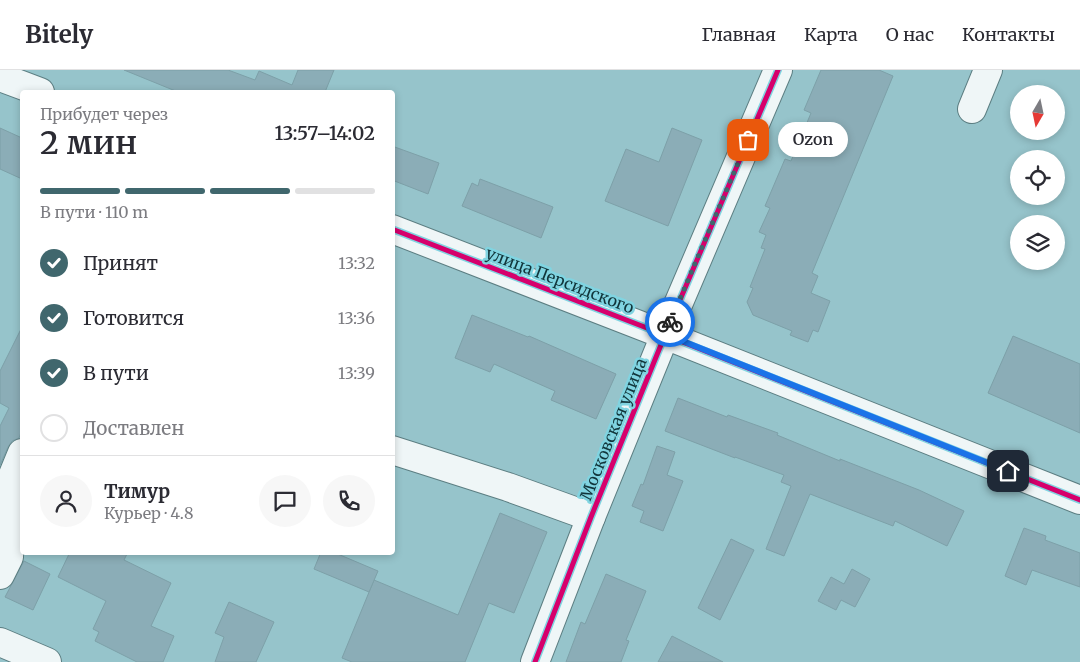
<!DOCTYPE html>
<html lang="ru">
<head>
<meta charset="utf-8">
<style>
  body { margin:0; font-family:Merriweather,serif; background:#f7f7f7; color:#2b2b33; height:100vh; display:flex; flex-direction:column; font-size:19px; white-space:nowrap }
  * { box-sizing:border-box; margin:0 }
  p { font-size:16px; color:#7c7c81 }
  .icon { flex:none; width:28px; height:28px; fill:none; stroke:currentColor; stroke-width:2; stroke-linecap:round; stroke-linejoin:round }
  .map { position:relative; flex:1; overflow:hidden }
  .side { position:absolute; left:20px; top:20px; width:375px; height:465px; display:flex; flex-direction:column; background:#fff; border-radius:5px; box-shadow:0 2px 8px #0003 }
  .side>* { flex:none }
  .needle { width:32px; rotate:189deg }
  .controls { position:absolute; left:1010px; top:15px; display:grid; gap:10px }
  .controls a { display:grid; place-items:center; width:55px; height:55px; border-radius:50%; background:#fff; box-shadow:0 2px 8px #0003; font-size:25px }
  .pin { position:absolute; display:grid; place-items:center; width:42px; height:42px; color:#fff; margin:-21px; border-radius:10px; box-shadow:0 2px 8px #0006 }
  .courier { position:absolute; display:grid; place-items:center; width:50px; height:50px; margin:-25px; border:4px solid #1a73e8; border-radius:50%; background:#fff; color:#222; box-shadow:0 1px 6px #0007 }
  .bubble { position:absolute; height:35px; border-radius:18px; background:#fff; box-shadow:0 2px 8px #0003; font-size:16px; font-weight:600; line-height:35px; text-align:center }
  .summary em { font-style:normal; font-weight:600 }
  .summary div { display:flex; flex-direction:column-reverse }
  .summary { display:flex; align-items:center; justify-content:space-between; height:85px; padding:0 20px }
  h1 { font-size:32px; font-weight:600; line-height:38px }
  .bar { display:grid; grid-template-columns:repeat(4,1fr); gap:8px 5px; align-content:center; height:60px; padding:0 20px }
  .bar i { height:6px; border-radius:4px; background:#e1e1e2 }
  .bar .active { background:#40676d }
  .bar p { grid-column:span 4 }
  .line { display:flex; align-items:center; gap:12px; padding:0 20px; border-top:1px solid #e1e1e2 }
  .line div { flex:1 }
  .round { display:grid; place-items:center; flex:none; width:52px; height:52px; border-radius:26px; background:#f7f7f7 }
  ol { padding:0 20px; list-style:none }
  li { display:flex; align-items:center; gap:15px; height:55px }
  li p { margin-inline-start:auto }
  li .icon { padding:5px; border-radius:50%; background:#40676d; color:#fff; stroke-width:4 }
  li:last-child { color:#7c7c81 }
  li i { width:28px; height:28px; border:2px solid #e1e1e2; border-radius:50% }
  header { display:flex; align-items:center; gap:30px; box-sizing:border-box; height:70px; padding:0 25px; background:#fff; border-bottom:1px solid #e1e1e2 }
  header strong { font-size:24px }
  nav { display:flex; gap:28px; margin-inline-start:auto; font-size:18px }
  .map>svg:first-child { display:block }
  .building { fill:#8badb7; stroke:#7da0a8 }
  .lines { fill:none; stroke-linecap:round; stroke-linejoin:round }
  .minor-casing { stroke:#5c7e82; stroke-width:30 }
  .minor { stroke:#eff6f7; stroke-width:28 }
  .cycleway-casing { stroke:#80d4e1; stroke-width:8 }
  .cycleway { stroke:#d6006c; stroke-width:5 }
  .done { stroke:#40676d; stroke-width:5; stroke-dasharray:0 9 }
  .route { stroke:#1a73e8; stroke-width:6 }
  .labels { text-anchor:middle; stroke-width:5; stroke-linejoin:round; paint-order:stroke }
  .street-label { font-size:16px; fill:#11353a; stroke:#80d4e1 }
</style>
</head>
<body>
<header>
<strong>Bitely</strong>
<nav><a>Главная</a><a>Карта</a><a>О нас</a><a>Контакты</a></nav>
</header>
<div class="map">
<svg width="1080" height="592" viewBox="0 0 1080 592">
  <rect width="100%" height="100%" fill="#96c4cb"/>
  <g class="building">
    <path d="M124 0H228L255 10 259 1 292 15 298 0H334L325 22H178Z"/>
    <path d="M821 0H879L893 6 812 203 818 206 811 223 830 231 818 262 813 260 808 272 790 265 792 261 753 245 747 232 753 218 750 217 765 179 761 178 766 165 759 162 770 138 765 136 785 89 791 91 811 43 804 40Z"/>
    <path d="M0 58 22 68V109L0 99Z"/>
    <path d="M672 58 702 70 668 156 605 131 626 79 659 92Z"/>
    <path d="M392 76 439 93 428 124 392 110Z"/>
    <path d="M480 109 553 137 541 168 462 136 472 113 478 116Z"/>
    <path d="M472 245 528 267 529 266 616 304 596 349 551 330 555 321 494 294 490 302 455 288Z"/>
    <path d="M22 257V360L19 368 12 371 8 377 0 395V356L9 338 0 333V301Z"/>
    <path d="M1013 266 1080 294V363L988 323Z"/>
    <path d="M678 328 727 347 728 345 778 363 777 365 840 391V389L919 420 964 441 947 476 895 451 893 456 810 424 784 486 766 479 791 416 781 412 784 405 735 387V388L665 361Z"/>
    <path d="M657 376 675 382 667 405 683 411 663 461 640 452 644 441 632 436 641 414 643 415Z"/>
    <path d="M500 443 547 462 514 543 489 533 465 592H352L342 588 374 510 458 545Z"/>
    <path d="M1024 458 1046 466 1045 470 1080 483V517L1032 500 1026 515 1005 506Z"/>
    <path d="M731 469 754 480 720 550 698 538Z"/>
    <path d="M70 482H128L124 490 171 513 151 556 174 566 163 592H137L95 571 99 562 93 559 106 531 58 507Z"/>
    <path d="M321 482H333L378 501 369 522 314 499Z"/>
    <path d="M24 491 50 504 33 540 5 527Z"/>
    <path d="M852 499 870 509 855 537 841 530 836 540 818 531 831 507 844 514Z"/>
    <path d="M606 504 646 521 626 570 629 571 621 592H566L581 552 585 554Z"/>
    <path d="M229 532 274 552 256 592H215L224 567 215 563Z"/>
    <path d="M672 566 723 592H658Z"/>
  </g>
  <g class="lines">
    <defs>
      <g id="minor">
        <path d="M0 7 40 22"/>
        <path d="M972 39 988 0"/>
        <path d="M392 159 665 265 1080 430"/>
        <path d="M392 380 508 417 591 447"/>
        <path d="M0 505 9 487 12 407 22 383"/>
        <path d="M0 572 47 592"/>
        <path d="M535 592 591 447 665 265 778 0"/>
      </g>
    </defs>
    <use href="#minor" class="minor-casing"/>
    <use href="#minor" class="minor"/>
    <defs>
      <g id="cycleway">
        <path d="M392 159 665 265 1080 430"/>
        <path d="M535 592 591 447 665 265 778 0"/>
      </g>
    </defs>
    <use href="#cycleway" class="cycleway-casing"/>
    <use href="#cycleway" class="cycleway"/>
  </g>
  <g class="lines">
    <path class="done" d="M670 252 748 70"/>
    <path class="route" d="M670 252 665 264 1008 401"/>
  </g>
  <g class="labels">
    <g class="street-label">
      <text transform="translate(560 210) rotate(21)" y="6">улица Персидского</text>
      <text transform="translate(613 359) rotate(-68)" y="6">Московская улица</text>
    </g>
  </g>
</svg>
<div class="controls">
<a><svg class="needle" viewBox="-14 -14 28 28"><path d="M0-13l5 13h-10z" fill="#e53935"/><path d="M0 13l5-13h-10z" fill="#7c7c81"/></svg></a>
<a><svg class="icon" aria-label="locate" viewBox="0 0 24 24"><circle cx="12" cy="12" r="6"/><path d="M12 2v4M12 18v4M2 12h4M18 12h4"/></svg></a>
<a><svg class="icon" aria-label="layers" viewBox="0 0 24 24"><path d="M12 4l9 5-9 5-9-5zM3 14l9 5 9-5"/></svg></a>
</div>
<div class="pin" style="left:748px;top:70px;background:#ea580c"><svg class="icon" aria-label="bag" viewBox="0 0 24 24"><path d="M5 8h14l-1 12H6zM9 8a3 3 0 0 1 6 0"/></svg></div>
<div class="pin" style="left:1008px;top:401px;background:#1f2937"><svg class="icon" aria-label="home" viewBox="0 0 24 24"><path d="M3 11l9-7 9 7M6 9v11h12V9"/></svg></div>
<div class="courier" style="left:670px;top:252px"><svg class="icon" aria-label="bike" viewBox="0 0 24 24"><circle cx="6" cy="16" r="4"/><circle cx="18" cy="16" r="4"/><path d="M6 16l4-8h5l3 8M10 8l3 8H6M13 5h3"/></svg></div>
<div class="bubble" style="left:778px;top:52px;width:70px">Ozon</div>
<section class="side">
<div class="summary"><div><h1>2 мин</h1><p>Прибудет через</p></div><em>13:57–14:02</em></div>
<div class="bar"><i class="active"></i><i class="active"></i><i class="active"></i><i></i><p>В пути · 110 m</p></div>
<ol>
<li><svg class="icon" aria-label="check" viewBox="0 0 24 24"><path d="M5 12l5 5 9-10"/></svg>Принят<p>13:32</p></li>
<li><svg class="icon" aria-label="check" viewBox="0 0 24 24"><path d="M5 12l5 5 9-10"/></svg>Готовится<p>13:36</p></li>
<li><svg class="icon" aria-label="check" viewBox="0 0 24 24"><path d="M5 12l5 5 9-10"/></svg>В пути<p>13:39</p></li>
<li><i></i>Доставлен</li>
</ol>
<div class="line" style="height:90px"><a class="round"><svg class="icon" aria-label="person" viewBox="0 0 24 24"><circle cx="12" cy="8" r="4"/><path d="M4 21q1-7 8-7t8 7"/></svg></a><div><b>Тимур</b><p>Курьер · 4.8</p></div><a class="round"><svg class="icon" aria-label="chat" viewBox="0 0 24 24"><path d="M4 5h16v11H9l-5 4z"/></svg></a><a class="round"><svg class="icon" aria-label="phone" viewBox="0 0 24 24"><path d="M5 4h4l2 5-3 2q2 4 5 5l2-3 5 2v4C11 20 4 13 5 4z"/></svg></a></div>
</section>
</div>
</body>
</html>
